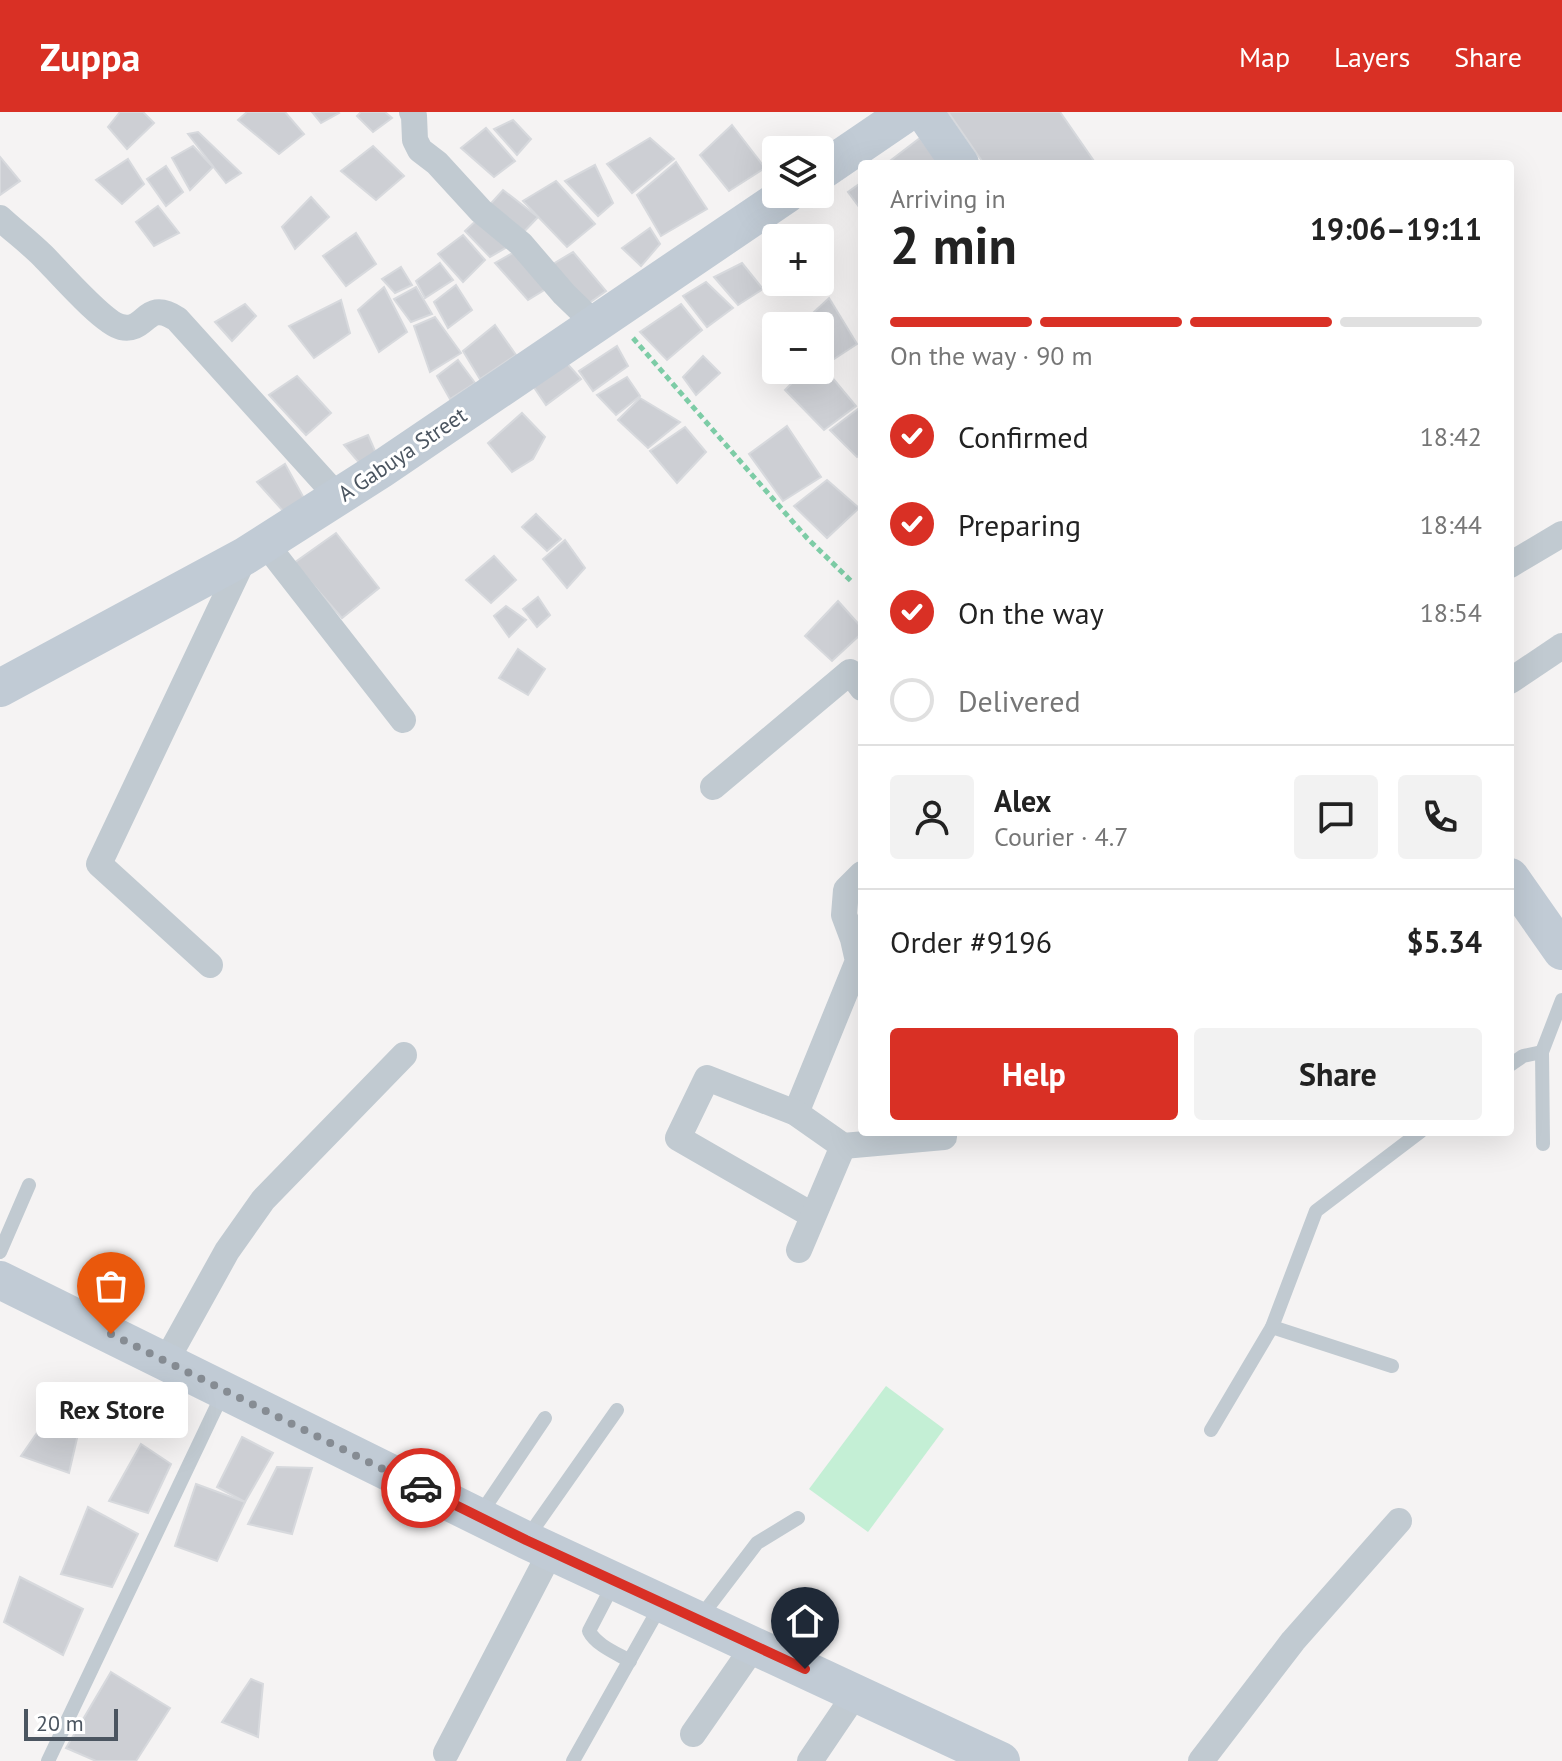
<!DOCTYPE html>
<html lang="en">
<head>
<meta charset="utf-8">
<style>
  body { margin:0; font-family:"PT Sans",sans-serif; background:#f2f2f2; color:#222; height:100vh; display:flex; flex-direction:column; font-size:30px; white-space:nowrap }
  * { box-sizing:border-box; margin:0 }
  p { font-size:26px; color:#767676 }
  .icon { flex:none; width:44px; height:44px; fill:none; stroke:currentColor; stroke-width:2; stroke-linecap:round; stroke-linejoin:round }
  .map { position:relative; flex:1; overflow:hidden }
  .side { position:absolute; left:858px; top:48px; width:656px; height:976px; display:flex; flex-direction:column; background:#fff; border-radius:8px; box-shadow:0 8px 32px #0002 }
  .side>* { flex:none }
  .tools { position:absolute; left:762px; top:24px; display:grid; gap:16px }
  .tools a { display:grid; place-items:center; width:72px; height:72px; border-radius:8px; background:#fff; box-shadow:0 8px 32px #0002; font-size:40px }
  .scale { position:absolute; left:24px; bottom:20px; width:94px; box-sizing:border-box; padding-left:8px; border:4px solid #4b5560; border-top:0; font-size:22px; line-height:28px; white-space:nowrap; color:#4b5560; -webkit-text-stroke:6px #fff; paint-order:stroke }
  .pin { position:absolute; display:grid; place-items:center; width:68px; height:68px; color:#fff; margin:-82px -34px; border-radius:50% 50% 50% 0; rotate:-45deg; box-shadow:0 0 8px #0007 }
  .pin .icon { rotate:45deg }
  .courier { position:absolute; display:grid; place-items:center; width:80px; height:80px; margin:-40px; border:6px solid #d93025; border-radius:50%; background:#fff; color:#222; box-shadow:0 2px 10px #0007 }
  .bubble { position:absolute; height:56px; border-radius:8px; background:#fff; box-shadow:0 8px 32px #0002; font-size:26px; font-weight:600; line-height:56px; text-align:center }
  .overview em { font-style:normal; font-weight:600 }
  .overview div { display:flex; flex-direction:column-reverse }
  .overview { display:flex; align-items:center; justify-content:space-between; height:136px; padding:0 32px }
  h1 { font-size:52px; font-weight:600; line-height:60px }
  .bar { display:grid; grid-template-columns:repeat(4,1fr); gap:12px 8px; align-content:center; height:96px; padding:0 32px }
  .bar i { height:10px; border-radius:6px; background:#e0e0e0 }
  .bar .current { background:#d93025 }
  .bar p { grid-column:span 4 }
  .line { display:flex; align-items:center; gap:20px; padding:0 32px; border-top:2px solid #e0e0e0 }
  .line div { flex:1 }
  .round { display:grid; place-items:center; flex:none; width:84px; height:84px; border-radius:8px; background:#f2f2f2 }
  ol { padding:0 32px; list-style:none }
  li { display:flex; align-items:center; gap:24px; height:88px }
  li p { margin-inline-start:auto }
  li .icon { padding:8px; border-radius:50%; background:#d93025; color:#fff; stroke-width:4 }
  li:last-child { color:#767676 }
  li i { width:44px; height:44px; border:4px solid #e0e0e0; border-radius:50% }
  .cta { display:flex; gap:16px; margin-top:auto; padding:16px 32px }
  .cta a { flex:1; height:92px; border-radius:8px; background:#d93025; color:#fff; font-size:32px; font-weight:600; line-height:92px; text-align:center }
  .cta a+a { background:#f2f2f2; color:#222 }
  header { display:flex; align-items:center; gap:48px; box-sizing:border-box; height:112px; padding:0 40px; background:#d93025; color:#fff }
  header strong { font-size:38px }
  nav { display:flex; gap:44px; margin-inline-start:auto; font-size:28px }
  .map>svg:first-child { display:block }
  .green { fill:#c4efd5 }
  .building { fill:#cdcfd4; stroke:#d7d9dd; stroke-width:2 }
  .lines { fill:none; stroke-linecap:round; stroke-linejoin:round }
  .path { stroke:#7dcca6; stroke-width:5; stroke-dasharray:6 4; stroke-linecap:butt }
  .lane { stroke:#c1cad1; stroke-width:14 }
  .street { stroke:#c1cad1; stroke-width:26 }
  .secondary { stroke:#c1cbd5; stroke-width:38 }
  .done { stroke:#868c93; stroke-width:8; stroke-dasharray:0 14.4 }
  .route { stroke:#d93025; stroke-width:10 }
  .labels { text-anchor:middle; stroke-width:6; stroke-linejoin:round; paint-order:stroke }
  .street-label { font-size:22px; fill:#4b5560; stroke:#fff }
</style>
</head>
<body>
<header>
<strong>Zuppa</strong>
<nav><a>Map</a><a>Layers</a><a>Share</a></nav>
</header>
<div class="map">
<svg width="1562" height="1649" viewBox="0 0 1562 1649">
  <rect width="100%" height="100%" fill="#f5f3f3"/>
  <path class="green" d="M886 1274 944 1317 868 1420 809 1377Z"/>
  <g class="building">
    <path d="M120 0H143L154 11 127 37 108 15Z"/>
    <path d="M247 0H285L304 22 279 42 238 8Z"/>
    <path d="M312 0H338L339 1 321 11Z"/>
    <path d="M361 0H385L392 6 373 20 357 4Z"/>
    <path d="M948 0H1060L1096 52H984Z"/>
    <path d="M513 8 531 27 517 43 494 17Z"/>
    <path d="M732 13 765 56 729 79 700 43Z"/>
    <path d="M486 16 515 49 494 65 461 36Z"/>
    <path d="M198 20 241 61 226 71 188 22Z"/>
    <path d="M650 26 674 47 632 81 607 52Z"/>
    <path d="M920 26 939 52H886Z"/>
    <path d="M193 34 213 55 190 78 172 46Z"/>
    <path d="M373 34 404 64 376 88 341 59Z"/>
    <path d="M0 45 20 69 0 83Z"/>
    <path d="M128 47 144 72 122 92 96 68Z"/>
    <path d="M676 50 707 97 661 124 637 83Z"/>
    <path d="M595 53 613 91 598 104 565 69Z"/>
    <path d="M166 54 183 80 166 94 147 67Z"/>
    <path d="M556 69 595 112 567 135 523 89Z"/>
    <path d="M862 70V99L848 80Z"/>
    <path d="M503 78 538 105 517 127 485 98Z"/>
    <path d="M311 85 329 105 295 137 282 115Z"/>
    <path d="M158 94 179 121 154 134 136 110Z"/>
    <path d="M483 102 514 131 490 145 465 119Z"/>
    <path d="M650 116 660 132 641 154 622 136Z"/>
    <path d="M356 121 376 152 346 174 323 144Z"/>
    <path d="M463 123 485 148 463 170 438 142Z"/>
    <path d="M518 138 554 172 528 188 495 151Z"/>
    <path d="M573 140 606 179 582 196 548 155Z"/>
    <path d="M440 151 453 168 425 186 416 169Z"/>
    <path d="M742 151 763 177 738 193 714 165Z"/>
    <path d="M401 155 412 173 395 181 382 167Z"/>
    <path d="M706 170 733 196 707 215 683 184Z"/>
    <path d="M456 173 472 198 448 216 434 190Z"/>
    <path d="M384 175 407 220 379 240 358 198Z"/>
    <path d="M416 175 432 202 411 210 394 187Z"/>
    <path d="M829 186 857 232 828 251 820 241V214H799Z"/>
    <path d="M341 188 350 221 314 246 289 214Z"/>
    <path d="M245 192 256 204 232 229 215 210Z"/>
    <path d="M681 192 702 218 667 248 640 220Z"/>
    <path d="M435 205 461 241 430 260 414 214Z"/>
    <path d="M495 213 516 243 480 267 463 239Z"/>
    <path d="M617 234 628 254 593 279 579 259Z"/>
    <path d="M703 244 720 261 696 283 683 265Z"/>
    <path d="M563 247 581 267 546 293 533 274Z"/>
    <path d="M458 248 475 271 450 287 437 264Z"/>
    <path d="M820 251 856 294 824 318 785 278 805 258H820Z"/>
    <path d="M297 264 331 301 306 323 269 283Z"/>
    <path d="M627 265 640 284 616 303 597 283Z"/>
    <path d="M640 286 680 310 648 336 618 308Z"/>
    <path d="M862 294V341L857 345 830 318Z"/>
    <path d="M522 301 545 325 533 347 512 360 488 331Z"/>
    <path d="M787 314 821 365 783 389 749 342Z"/>
    <path d="M685 315 706 340 677 371 650 339Z"/>
    <path d="M368 323 379 348 362 354 344 333Z"/>
    <path d="M285 352 305 388 284 400 257 370Z"/>
    <path d="M827 368 859 396 827 426 794 394Z"/>
    <path d="M536 402 561 427 547 439 522 415Z"/>
    <path d="M336 421 379 476 342 506 294 451Z"/>
    <path d="M565 428 585 456 567 476 543 447Z"/>
    <path d="M494 444 516 468 491 491 466 468Z"/>
    <path d="M538 485 550 503 537 515 523 497Z"/>
    <path d="M838 489 862 516V521L832 549 805 524Z"/>
    <path d="M506 494 526 508 509 525 494 504Z"/>
    <path d="M518 537 545 557 528 583 499 566Z"/>
    <path d="M48 1305 78 1322 69 1361 21 1344Z"/>
    <path d="M242 1325 273 1341 245 1390 217 1375Z"/>
    <path d="M141 1332 171 1352 148 1401 109 1389Z"/>
    <path d="M277 1355 312 1356 292 1422 248 1412Z"/>
    <path d="M196 1372 245 1390 217 1449 175 1434Z"/>
    <path d="M88 1395 138 1422 112 1475 61 1462Z"/>
    <path d="M20 1465 83 1497 63 1543 4 1510Z"/>
    <path d="M111 1560 170 1596 136 1649H96L66 1636Z"/>
    <path d="M251 1567 263 1572 258 1625 222 1610Z"/>
  </g>
  <g class="lines">
    <path class="path" d="M633 226 807 426 851 469"/>
    <g class="lane">
      <path d="M1510 953 1523 944 1542 940"/>
      <path d="M1543 1032 1542 940 1562 888"/>
      <path d="M0 1140 29 1073"/>
      <path d="M1272 1215 1392 1254"/>
      <path d="M1211 1318 1272 1215 1316 1099 1420 1020"/>
      <path d="M479 1404 545 1306"/>
      <path d="M527 1426 617 1298"/>
      <path d="M615 1469 589 1519C596 1533 616 1541 630 1549"/>
      <path d="M699 1507 757 1431 798 1406"/>
      <path d="M48 1649 223 1281"/>
      <path d="M573 1649 662 1491"/>
    </g>
    <g class="street">
      <path d="M412 0 414 4 415 28 420 38 437 51 481 99 521 132 564 182 595 212"/>
      <path d="M0 106C14 119 29 130 43 144 58 159 103 211 121 215 147 221 145 186 177 207L338 385"/>
      <path d="M265 431 403 608"/>
      <path d="M1510 453 1562 422"/>
      <path d="M1510 569 1562 534"/>
      <path d="M713 675 850 560 862 576"/>
      <path d="M210 853 99 752 245 444"/>
      <path d="M796 1001 858 849 853 827 844 803 846 778 862 762"/>
      <path d="M812 1103 678 1026 707 966 796 1001 843 1034 944 1025"/>
      <path d="M799 1138 843 1034"/>
      <path d="M166 1249 227 1139 263 1088 404 943"/>
      <path d="M693 1622 754 1534"/>
      <path d="M446 1641 551 1439"/>
      <path d="M810 1649 856 1581"/>
      <path d="M1201 1649 1293 1529 1399 1409"/>
    </g>
    <g class="secondary">
      <path d="M924 0 960 52"/>
      <path d="M820 60 908 0"/>
      <path d="M0 576 245 444 380 358 787 82"/>
      <path d="M1510 765 1562 839"/>
      <path d="M0 1168 526 1428 1001 1649"/>
    </g>
  </g>
  <g class="lines">
    <path class="done" d="M111 1222 421 1376"/>
    <path class="route" d="M421 1376 526 1428 805 1557"/>
  </g>
  <g class="labels">
    <g class="street-label">
      <text transform="translate(402 342) rotate(-34)" y="8">A Gabuya Street</text>
    </g>
  </g>
</svg>
<div class="tools">
<a><svg class="icon" aria-label="layers" viewBox="0 0 24 24"><path d="M12 4l9 5-9 5-9-5zM3 14l9 5 9-5"/></svg></a>
<a>+</a>
<a>−</a>
</div>
<div class="scale">20 m</div>
<div class="pin" style="left:111px;top:1222px;background:#ea580c"><svg class="icon" aria-label="bag" viewBox="0 0 24 24"><path d="M5 8h14l-1 12H6zM9 8a3 3 0 0 1 6 0"/></svg></div>
<div class="pin" style="left:805px;top:1557px;background:#1f2937"><svg class="icon" aria-label="home" viewBox="0 0 24 24"><path d="M3 11l9-7 9 7M6 9v11h12V9"/></svg></div>
<div class="courier" style="left:421px;top:1376px"><svg class="icon" aria-label="car" viewBox="0 0 24 24"><path d="M5 17H2v-5l4-1 3-4h7l3 4 3 1v5h-3M9 17h6M6 11h13"/><circle cx="7" cy="17" r="2"/><circle cx="17" cy="17" r="2"/></svg></div>
<div class="bubble" style="left:36px;top:1270px;width:152px">Rex Store</div>
<section class="side">
<div class="overview"><div><h1>2 min</h1><p>Arriving in</p></div><em>19:06–19:11</em></div>
<div class="bar"><i class="current"></i><i class="current"></i><i class="current"></i><i></i><p>On the way · 90 m</p></div>
<ol>
<li><svg class="icon" aria-label="check" viewBox="0 0 24 24"><path d="M5 12l5 5 9-10"/></svg>Confirmed<p>18:42</p></li>
<li><svg class="icon" aria-label="check" viewBox="0 0 24 24"><path d="M5 12l5 5 9-10"/></svg>Preparing<p>18:44</p></li>
<li><svg class="icon" aria-label="check" viewBox="0 0 24 24"><path d="M5 12l5 5 9-10"/></svg>On the way<p>18:54</p></li>
<li><i></i>Delivered</li>
</ol>
<div class="line" style="height:144px"><a class="round"><svg class="icon" aria-label="person" viewBox="0 0 24 24"><circle cx="12" cy="8" r="4"/><path d="M4 21q1-7 8-7t8 7"/></svg></a><div><b>Alex</b><p>Courier · 4.7</p></div><a class="round"><svg class="icon" aria-label="chat" viewBox="0 0 24 24"><path d="M4 5h16v11H9l-5 4z"/></svg></a><a class="round"><svg class="icon" aria-label="phone" viewBox="0 0 24 24"><path d="M5 4h4l2 5-3 2q2 4 5 5l2-3 5 2v4C11 20 4 13 5 4z"/></svg></a></div>
<div class="line" style="height:104px"><div>Order #9196</div><b>$5.34</b></div>
<div class="cta"><a>Help</a><a>Share</a></div>
</section>
</div>
</body>
</html>
